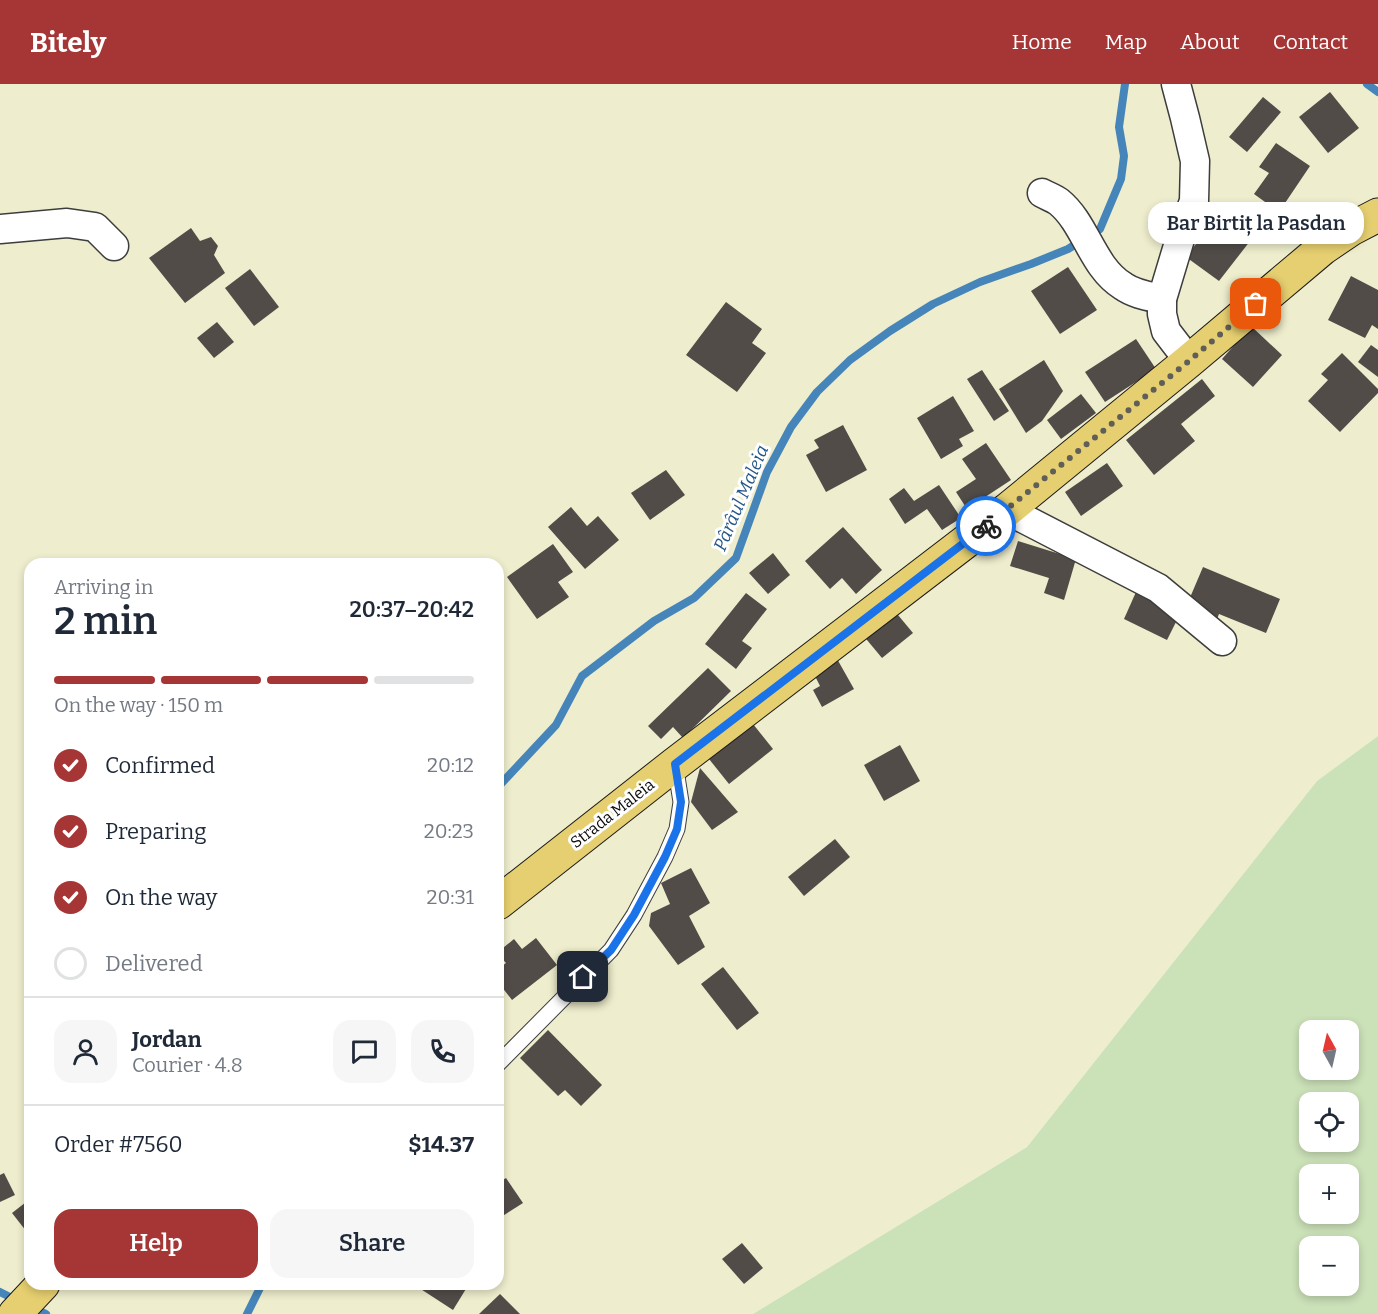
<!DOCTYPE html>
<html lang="en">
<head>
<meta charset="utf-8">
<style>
  body { margin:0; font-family:Bitter,serif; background:#f6f6f7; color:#1f2937; height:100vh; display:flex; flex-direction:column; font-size:22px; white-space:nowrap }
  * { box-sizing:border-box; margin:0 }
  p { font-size:20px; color:#747a83 }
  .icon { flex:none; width:33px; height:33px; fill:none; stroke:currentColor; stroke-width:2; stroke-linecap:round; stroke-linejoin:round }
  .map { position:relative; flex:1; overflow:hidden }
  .side { position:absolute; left:24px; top:474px; width:480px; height:732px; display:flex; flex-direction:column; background:#fff; border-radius:18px; box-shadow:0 3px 9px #0003 }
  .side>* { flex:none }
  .needle { width:39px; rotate:352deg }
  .tools { position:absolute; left:1299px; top:936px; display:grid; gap:12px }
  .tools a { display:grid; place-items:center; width:60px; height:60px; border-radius:12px; background:#fff; box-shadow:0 3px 9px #0003; font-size:30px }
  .pin { position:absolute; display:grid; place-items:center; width:51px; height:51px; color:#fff; margin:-26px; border-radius:12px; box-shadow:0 3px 9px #0006 }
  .courier { position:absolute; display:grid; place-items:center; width:60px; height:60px; margin:-30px; border:4px solid #1a73e8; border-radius:50%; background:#fff; color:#222; box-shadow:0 2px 8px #0007 }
  .bubble { position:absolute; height:42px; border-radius:18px; background:#fff; box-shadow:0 3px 9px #0003; font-size:20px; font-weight:600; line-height:42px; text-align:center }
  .summary em { font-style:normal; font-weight:600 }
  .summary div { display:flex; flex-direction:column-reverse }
  .summary { display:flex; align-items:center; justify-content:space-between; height:102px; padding:0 30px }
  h1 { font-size:39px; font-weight:600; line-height:45px }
  .bar { display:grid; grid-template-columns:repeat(4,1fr); gap:9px 6px; align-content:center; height:72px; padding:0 30px }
  .bar i { height:8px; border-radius:4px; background:#e0e1e3 }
  .bar .on { background:#a63635 }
  .bar p { grid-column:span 4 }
  .line { display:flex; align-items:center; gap:15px; padding:0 30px; border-top:2px solid #e0e1e3 }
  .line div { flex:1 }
  .round { display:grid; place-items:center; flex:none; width:63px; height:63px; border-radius:18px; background:#f6f6f7 }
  ol { padding:0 30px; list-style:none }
  li { display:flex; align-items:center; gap:18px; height:66px }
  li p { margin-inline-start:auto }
  li .icon { padding:6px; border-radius:50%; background:#a63635; color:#fff; stroke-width:4 }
  li:last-child { color:#747a83 }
  li i { width:33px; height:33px; border:3px solid #e0e1e3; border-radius:50% }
  .primary-button { display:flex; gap:12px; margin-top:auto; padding:12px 30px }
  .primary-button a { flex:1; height:69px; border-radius:18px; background:#a63635; color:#fff; font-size:24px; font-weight:600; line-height:69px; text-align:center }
  .primary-button a+a { background:#f6f6f7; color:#1f2937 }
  header { display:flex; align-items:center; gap:36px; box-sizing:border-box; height:84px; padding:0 30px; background:#a63635; color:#fff }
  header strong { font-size:28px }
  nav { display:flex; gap:33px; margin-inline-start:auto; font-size:21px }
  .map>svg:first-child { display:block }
  .farmland { fill:#eeedcd; fill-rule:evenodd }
  .green { fill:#cbe1b8; fill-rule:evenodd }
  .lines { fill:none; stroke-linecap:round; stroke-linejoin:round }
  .stream { stroke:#4685ba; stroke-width:8 }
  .building { fill:#514c48 }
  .service-casing { stroke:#3d3d3d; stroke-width:17 }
  .minor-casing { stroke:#3d3d3d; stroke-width:31 }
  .primary-casing { stroke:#1b1b1b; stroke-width:35 }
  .service { stroke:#fff; stroke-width:15 }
  .minor { stroke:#fff; stroke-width:28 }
  .primary { stroke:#e6cf70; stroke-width:33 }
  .done { stroke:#5f5e58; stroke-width:6; stroke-dasharray:0 10.8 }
  .route { stroke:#1a73e8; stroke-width:8 }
  .labels { text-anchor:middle; stroke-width:6; stroke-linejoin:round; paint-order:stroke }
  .street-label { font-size:16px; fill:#0a0a0a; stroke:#fff }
  .water-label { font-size:18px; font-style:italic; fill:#255889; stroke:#fff }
</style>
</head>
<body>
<header>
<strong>Bitely</strong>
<nav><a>Home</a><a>Map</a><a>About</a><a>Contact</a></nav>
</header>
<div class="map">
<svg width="1378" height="1230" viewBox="0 0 1378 1230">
  <rect width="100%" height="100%" fill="#fcf9e9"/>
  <path class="farmland" d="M0 0H1378V652L1317 697 1027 1063 753 1230H0ZM30 480H498V1200H30Z"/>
  <path class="green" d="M1378 652V1230H753L1027 1063 1317 697ZM1310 946H1348V986H1310ZM1310 1018H1348V1058H1310ZM1310 1090H1348V1130H1310ZM1310 1162H1348V1202H1310Z"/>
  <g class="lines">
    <g class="stream">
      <path d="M1367 0 1378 8"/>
      <path d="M498 703 556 641 582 592 654 537 694 514 736 474 767 388 791 343 817 308 850 276 890 247 933 220 980 198 1031 180 1068 165 1100 145 1121 95 1124 72 1119 43 1125 0"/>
      <path d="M0 1208 18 1217"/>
      <path d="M30 1222 46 1230"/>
      <path d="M247 1230 262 1200"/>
    </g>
  </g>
  <g class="building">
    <path d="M1330 8 1359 44 1328 69 1299 33Z"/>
    <path d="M1263 13 1281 28 1247 68 1229 53Z"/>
    <path d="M1276 59 1310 82 1279 128 1254 110 1269 89 1259 83Z"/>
    <path d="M1228 118 1261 143 1219 197 1186 173Z"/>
    <path d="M191 144 200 157 211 153 218 162 214 171 225 189 185 219 149 174Z"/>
    <path d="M1068 183 1097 226 1060 250 1031 207Z"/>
    <path d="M250 185 279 223 254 242 225 204Z"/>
    <path d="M1351 192 1378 206V245L1372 241 1365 254 1328 236Z"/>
    <path d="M726 218 762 245 752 259 766 269 737 308 686 271Z"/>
    <path d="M217 238 234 258 214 274 197 254Z"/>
    <path d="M1251 242 1282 271 1253 303 1222 275Z"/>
    <path d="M1136 255 1156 285 1105 318 1085 288Z"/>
    <path d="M1371 261 1378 266V293L1358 278Z"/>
    <path d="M1342 269 1378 305V309L1340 348 1308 317 1328 296 1321 290Z"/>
    <path d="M1044 276 1063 307 1042 337 1026 349 999 305Z"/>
    <path d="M982 286 1009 327 994 337 967 295Z"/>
    <path d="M1202 295 1215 312 1181 340 1195 357 1154 391 1126 356Z"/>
    <path d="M1081 310 1096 329 1061 355 1047 336Z"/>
    <path d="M953 312 974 347 959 355 963 362 941 375 917 334Z"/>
    <path d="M843 341 867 386 826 408 806 371 819 364 814 356Z"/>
    <path d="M986 359 1011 396 967 425 956 408 976 395 962 375Z"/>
    <path d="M1107 379 1123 402 1081 432 1065 408Z"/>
    <path d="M666 386 685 411 650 436 631 409Z"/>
    <path d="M939 401 961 434 942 446 927 425 905 440 889 415 904 404 914 417Z"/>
    <path d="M571 423 587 442 598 432 619 456 585 485 548 443Z"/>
    <path d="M843 443 882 486 856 510 842 494 830 505 805 477Z"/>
    <path d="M1018 457 1076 475 1064 516 1044 509 1049 494 1010 482Z"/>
    <path d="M553 460 573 488 558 498 569 513 537 535 507 493Z"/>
    <path d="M773 469 790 491 768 510 749 489Z"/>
    <path d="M1203 483 1280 515 1266 549 1219 530 1217 535 1186 523Z"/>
    <path d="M1136 508 1179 532 1167 556 1124 535Z"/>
    <path d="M746 509 767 525 742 557 752 564 736 585 705 560Z"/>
    <path d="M893 525 913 549 882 574 862 550Z"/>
    <path d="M836 573 854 605 822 623 813 606 820 602 812 586Z"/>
    <path d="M708 584 731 607 683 654 673 643 661 655 648 642Z"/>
    <path d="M753 640 773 665 729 700 709 675Z"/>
    <path d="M900 661 920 697 884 717 864 681Z"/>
    <path d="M700 684 738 728 712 746 691 718Z"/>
    <path d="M835 755 850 773 804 812 788 793Z"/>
    <path d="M691 784 710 819 689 832 705 863 678 881 649 842 651 829 670 820 661 799Z"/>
    <path d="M536 854 557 881 512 916 498 898V885L506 879 498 870V868L514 855 522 865Z"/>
    <path d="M723 883 759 929 737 946 701 900Z"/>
    <path d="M548 946 602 1001 581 1022 565 1006 558 1012 520 974Z"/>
    <path d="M4 1089 15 1111 0 1118V1091Z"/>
    <path d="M506 1094 523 1119 498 1135V1099Z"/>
    <path d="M30 1115V1152L12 1129Z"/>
    <path d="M742 1159 763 1184 744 1200 722 1175Z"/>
    <path d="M413 1200H469L453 1226Z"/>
    <path d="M500 1210 520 1230H479Z"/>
  </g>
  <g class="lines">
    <defs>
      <path id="service" d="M498 980 611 866 634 831 665 773 677 745 681 718 675 680"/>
      <g id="minor">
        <path d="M1176 0 1185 34 1195 77 1194 117 1180 155 1162 215V230L1166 247 1189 277"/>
        <path d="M1042 109C1047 112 1054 114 1059 118 1086 140 1092 183 1123 202 1134 210 1148 212 1162 215"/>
        <path d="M0 145 67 139 95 143 114 162"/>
        <path d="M1007 426 1158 504 1222 557"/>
      </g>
      <g id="primary">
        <path d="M498 819 675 680 1007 426 1189 277 1323 164 1351 145 1378 131"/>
        <path d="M15 1230 43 1200"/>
      </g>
    </defs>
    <use href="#service" class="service-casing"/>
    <use href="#minor" class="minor-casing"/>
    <use href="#primary" class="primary-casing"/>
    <use href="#service" class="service"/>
    <use href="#minor" class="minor"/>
    <use href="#primary" class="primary"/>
  </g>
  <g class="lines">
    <path class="done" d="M986 442 1189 277 1256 220"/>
    <path class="route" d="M583 893 611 866 634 831 665 773 677 745 681 718 675 680 986 442"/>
  </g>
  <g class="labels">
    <g class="street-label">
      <text transform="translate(612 729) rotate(-38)" y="6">Strada Maleia</text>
    </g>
    <g class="water-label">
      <text transform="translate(741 414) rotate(-67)" y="6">Pârâul Maleia</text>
    </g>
  </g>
</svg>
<div class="tools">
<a><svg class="needle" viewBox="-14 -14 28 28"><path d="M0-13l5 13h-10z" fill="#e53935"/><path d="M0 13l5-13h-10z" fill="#747a83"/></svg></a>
<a><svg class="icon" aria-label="locate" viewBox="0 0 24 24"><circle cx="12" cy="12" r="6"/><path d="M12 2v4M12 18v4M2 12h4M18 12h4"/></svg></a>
<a>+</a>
<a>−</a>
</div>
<div class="pin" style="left:1256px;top:220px;background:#ea580c"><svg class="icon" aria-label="bag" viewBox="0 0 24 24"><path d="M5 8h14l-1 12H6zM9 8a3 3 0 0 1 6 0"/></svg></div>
<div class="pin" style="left:583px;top:893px;background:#1f2937"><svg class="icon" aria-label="home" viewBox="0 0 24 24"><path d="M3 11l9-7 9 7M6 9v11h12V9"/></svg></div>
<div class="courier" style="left:986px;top:442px"><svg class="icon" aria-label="bike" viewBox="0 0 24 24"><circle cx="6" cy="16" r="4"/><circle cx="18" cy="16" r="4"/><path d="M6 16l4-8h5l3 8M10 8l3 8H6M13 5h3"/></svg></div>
<div class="bubble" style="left:1148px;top:118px;width:216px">Bar Birtiț la Pasdan</div>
<section class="side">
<div class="summary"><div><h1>2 min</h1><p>Arriving in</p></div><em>20:37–20:42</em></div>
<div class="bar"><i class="on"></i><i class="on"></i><i class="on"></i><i></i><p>On the way · 150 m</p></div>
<ol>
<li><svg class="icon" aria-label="check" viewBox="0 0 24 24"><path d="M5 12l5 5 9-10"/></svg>Confirmed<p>20:12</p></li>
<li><svg class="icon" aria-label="check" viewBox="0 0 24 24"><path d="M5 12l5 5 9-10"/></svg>Preparing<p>20:23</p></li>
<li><svg class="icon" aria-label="check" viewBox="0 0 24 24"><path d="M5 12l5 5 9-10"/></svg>On the way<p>20:31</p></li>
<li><i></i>Delivered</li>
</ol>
<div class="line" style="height:108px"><a class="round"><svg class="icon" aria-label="person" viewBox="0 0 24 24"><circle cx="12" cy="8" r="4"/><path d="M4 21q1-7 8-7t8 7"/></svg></a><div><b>Jordan</b><p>Courier · 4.8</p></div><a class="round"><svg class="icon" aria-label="chat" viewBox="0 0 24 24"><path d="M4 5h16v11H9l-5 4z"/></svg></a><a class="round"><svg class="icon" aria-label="phone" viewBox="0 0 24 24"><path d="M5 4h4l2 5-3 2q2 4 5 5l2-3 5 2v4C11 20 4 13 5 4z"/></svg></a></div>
<div class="line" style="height:78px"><div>Order #7560</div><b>$14.37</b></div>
<div class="primary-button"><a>Help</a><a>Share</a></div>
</section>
</div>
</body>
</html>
